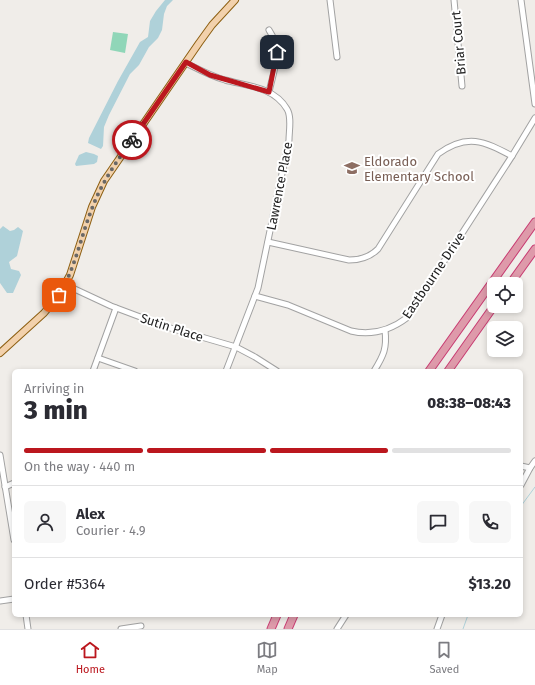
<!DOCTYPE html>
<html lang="en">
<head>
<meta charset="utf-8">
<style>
  body { margin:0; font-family:"Fira Sans",sans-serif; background:#f7f7f7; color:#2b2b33; height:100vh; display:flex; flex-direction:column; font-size:15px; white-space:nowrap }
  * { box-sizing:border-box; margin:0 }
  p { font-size:13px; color:#7c7c81 }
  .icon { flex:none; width:22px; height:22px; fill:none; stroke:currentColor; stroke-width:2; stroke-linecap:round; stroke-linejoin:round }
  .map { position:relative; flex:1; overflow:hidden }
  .side { position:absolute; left:12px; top:369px; width:511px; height:248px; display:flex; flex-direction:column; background:#fff; border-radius:6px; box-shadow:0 2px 6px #0003 }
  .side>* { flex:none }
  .controls { position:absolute; left:487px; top:277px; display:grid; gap:8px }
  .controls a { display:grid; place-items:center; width:36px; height:36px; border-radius:6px; background:#fff; box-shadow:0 2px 6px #0003; font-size:20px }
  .pin { position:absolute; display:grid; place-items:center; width:34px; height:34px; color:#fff; margin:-17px; border-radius:8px; box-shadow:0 2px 6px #0006 }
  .courier { position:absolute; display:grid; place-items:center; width:40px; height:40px; margin:-20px; border:3px solid #bb171e; border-radius:50%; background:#fff; color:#222; box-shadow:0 1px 5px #0007 }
  .head em { font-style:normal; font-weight:800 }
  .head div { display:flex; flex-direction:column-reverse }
  .head { display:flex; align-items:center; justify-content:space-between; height:68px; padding:0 12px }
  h1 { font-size:26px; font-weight:800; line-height:30px }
  .bar { display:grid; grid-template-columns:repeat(4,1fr); gap:6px 4px; align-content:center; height:48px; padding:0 12px }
  .bar i { height:5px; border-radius:3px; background:#e1e1e2 }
  .bar .active { background:#bb171e }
  .bar p { grid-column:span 4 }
  .line { display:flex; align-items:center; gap:10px; padding:0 12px; border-top:1px solid #e1e1e2 }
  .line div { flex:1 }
  .round { display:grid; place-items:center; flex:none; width:42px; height:42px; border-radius:6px; background:#f7f7f7 }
  .dock { display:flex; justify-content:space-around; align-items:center; height:56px; border-top:1px solid #e1e1e2; background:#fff; font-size:11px; color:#7c7c81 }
  .dock a { display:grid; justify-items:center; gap:2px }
  .dock .active { color:#bb171e }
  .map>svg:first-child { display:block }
  .pitch { fill:#90d6b8 }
  .water { fill:#afd1d9 }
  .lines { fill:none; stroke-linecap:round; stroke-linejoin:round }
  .stream { stroke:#afd1d9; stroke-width:1 }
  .minor-casing { stroke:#a2a2a2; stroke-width:7 }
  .major-casing { stroke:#8d5f12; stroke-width:8 }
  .highway-casing { stroke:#c83c72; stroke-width:9 }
  .minor { stroke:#fff; stroke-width:5 }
  .major { stroke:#f2d1ac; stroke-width:6 }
  .highway { stroke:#de9aaa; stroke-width:7 }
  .done { stroke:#696867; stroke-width:4; stroke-dasharray:0 7.2 }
  .route { stroke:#bb171e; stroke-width:5 }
  .labels { text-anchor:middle; stroke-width:4; stroke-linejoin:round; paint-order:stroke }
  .street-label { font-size:13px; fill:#212121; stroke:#fff }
  .education-label { font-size:13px; fill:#785e54; stroke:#fff; text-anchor:start }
</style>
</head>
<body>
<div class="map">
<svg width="535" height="629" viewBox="0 0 535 629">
  <rect width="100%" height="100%" fill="#f0ede9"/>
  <path class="pitch" d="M113 32 128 34 125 53 110 50Z"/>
  <g class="water">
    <path d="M165 0H173L167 6 164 14 162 30 158 38 149 47 139 65 130 74 109 115 104 127 103 146 101 149 88 143 89 138 118 81 140 42 148 37 150 21 156 11Z"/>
    <path d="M86 152 94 154 98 156 97 162 94 164 76 166 75 164 79 155Z"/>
    <path d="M3 226 10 231 14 230 18 227 23 231 17 256 9 262 11 269 19 271 21 275 13 293H7L0 283V229Z"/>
  </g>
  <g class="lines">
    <g class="stream">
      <path d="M521 506 535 487"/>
      <path d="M463 629 468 615"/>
    </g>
    <defs>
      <g id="minor">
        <path d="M330 0 337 57"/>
        <path d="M454 0 462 86"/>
        <path d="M521 0 535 104"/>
        <path d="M186 63C198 69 211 76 225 80 248 86 274 87 287 109 292 117 289 131 289 140L258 288 226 371"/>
        <path d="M269 92C274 69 283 51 269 30"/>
        <path d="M268 242 349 260C361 260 370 257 378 249L438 154C467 133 484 141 512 156"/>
        <path d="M66 285 111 306 167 327 236 347 255 357 277 371"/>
        <path d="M255 296 288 305 351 331C372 336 391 330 408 317L512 156 535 118"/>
        <path d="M98 358 135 371"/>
        <path d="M93 371 116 308"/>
        <path d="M374 371C384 355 387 348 385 330"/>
        <path d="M0 455 14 540"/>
        <path d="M521 466 530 468"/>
        <path d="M521 485 530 468 535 461"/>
        <path d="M5 487 14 483"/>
        <path d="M0 601 14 599"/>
        <path d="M26 615 28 629"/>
        <path d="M121 629 141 626"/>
        <path d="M337 629 346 615"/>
        <path d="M437 629 442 615"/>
      </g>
      <path id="major" d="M0 353 44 313 59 295 70 275 92 207 104 181 199 43 212 25 235 0"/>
      <g id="highway">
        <path d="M510 284 535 249"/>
        <path d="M429 371 535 222"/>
        <path d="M448 371 494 306"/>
        <path d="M271 629 277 615"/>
        <path d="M288 629 294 615"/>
      </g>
    </defs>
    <use href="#minor" class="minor-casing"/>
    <use href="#major" class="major-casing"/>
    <use href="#highway" class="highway-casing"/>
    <use href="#minor" class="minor"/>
    <use href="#major" class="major"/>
    <use href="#highway" class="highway"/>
  </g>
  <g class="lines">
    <path class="done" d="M59 295C76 267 81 235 93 206 102 182 117 161 132 140"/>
    <path class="route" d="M132 140 186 62 210 75 269 92 277 52"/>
  </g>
  <defs>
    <symbol id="school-bare" viewBox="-9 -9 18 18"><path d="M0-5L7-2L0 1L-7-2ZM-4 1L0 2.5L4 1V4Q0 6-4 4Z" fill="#8d6e63" stroke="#fff" stroke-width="2.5" paint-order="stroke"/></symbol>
  </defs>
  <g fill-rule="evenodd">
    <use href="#school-bare" x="341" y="157" width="22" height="22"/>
  </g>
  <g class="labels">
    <g class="street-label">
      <text transform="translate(458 43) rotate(-95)" y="5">Briar Court</text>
      <text transform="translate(279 186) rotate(-79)" y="5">Lawrence Place</text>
      <text transform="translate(433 275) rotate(-56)" y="5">Eastbourne Drive</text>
      <text transform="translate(172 327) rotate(18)" y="5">Sutin Place</text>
    </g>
    <g class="education-label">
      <text x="364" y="166">Eldorado<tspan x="364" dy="15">Elementary School</tspan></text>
    </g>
  </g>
</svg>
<div class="controls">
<a><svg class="icon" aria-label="locate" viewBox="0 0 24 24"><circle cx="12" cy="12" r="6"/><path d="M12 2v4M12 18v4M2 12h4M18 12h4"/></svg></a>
<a><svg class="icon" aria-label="layers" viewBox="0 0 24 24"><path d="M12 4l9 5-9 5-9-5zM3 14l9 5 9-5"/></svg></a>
</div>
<div class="pin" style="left:59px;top:295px;background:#ea580c"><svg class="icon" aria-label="bag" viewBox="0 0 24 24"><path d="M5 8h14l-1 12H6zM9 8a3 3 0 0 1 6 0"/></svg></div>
<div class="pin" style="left:277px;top:52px;background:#1f2937"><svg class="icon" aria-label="home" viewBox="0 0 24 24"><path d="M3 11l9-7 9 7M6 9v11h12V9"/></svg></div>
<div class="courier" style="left:132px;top:140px"><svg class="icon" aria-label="bike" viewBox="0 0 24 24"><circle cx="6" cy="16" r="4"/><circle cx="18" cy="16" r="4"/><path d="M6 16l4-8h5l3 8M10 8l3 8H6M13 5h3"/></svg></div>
<section class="side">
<div class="head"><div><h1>3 min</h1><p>Arriving in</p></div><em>08:38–08:43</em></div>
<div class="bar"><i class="active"></i><i class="active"></i><i class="active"></i><i></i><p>On the way · 440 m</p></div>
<div class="line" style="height:72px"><a class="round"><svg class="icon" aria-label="person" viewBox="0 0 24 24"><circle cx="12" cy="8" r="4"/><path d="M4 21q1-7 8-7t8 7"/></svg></a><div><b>Alex</b><p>Courier · 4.9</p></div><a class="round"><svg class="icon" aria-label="chat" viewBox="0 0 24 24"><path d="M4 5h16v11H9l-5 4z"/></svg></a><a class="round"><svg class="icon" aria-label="phone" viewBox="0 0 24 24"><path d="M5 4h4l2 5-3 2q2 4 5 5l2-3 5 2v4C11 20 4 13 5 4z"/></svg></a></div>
<div class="line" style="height:52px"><div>Order #5364</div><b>$13.20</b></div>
</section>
</div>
<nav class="dock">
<a class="active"><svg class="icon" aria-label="home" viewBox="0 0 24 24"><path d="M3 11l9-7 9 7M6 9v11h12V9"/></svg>Home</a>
<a><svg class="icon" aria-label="map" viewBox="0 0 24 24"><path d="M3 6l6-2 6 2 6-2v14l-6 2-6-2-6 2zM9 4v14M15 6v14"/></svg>Map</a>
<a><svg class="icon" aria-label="saved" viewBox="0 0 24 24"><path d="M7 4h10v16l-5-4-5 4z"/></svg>Saved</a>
</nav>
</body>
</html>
